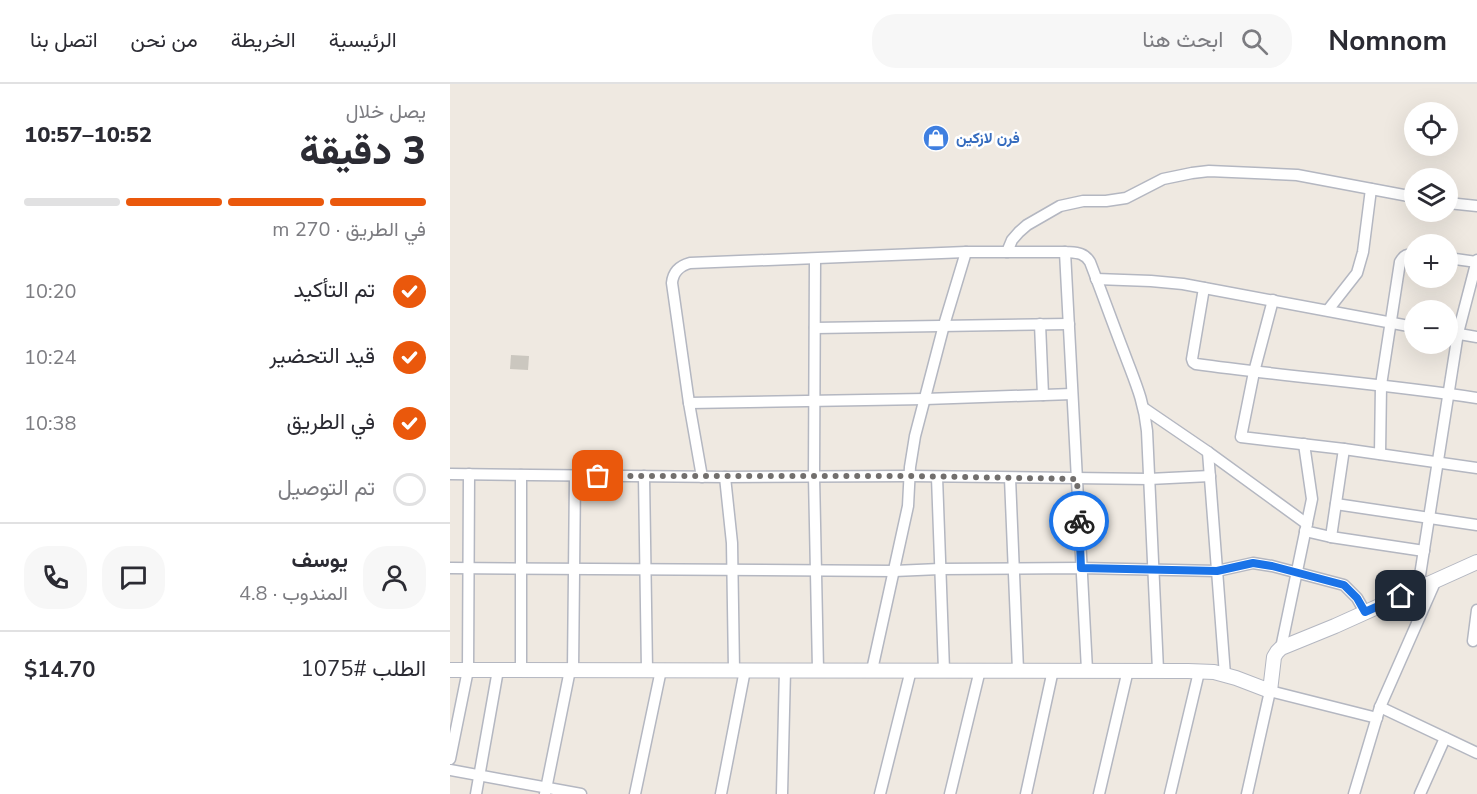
<!DOCTYPE html>
<html lang="ar">
<head>
<meta charset="utf-8">
<style>
  body { margin:0; font-family:"Nunito Sans",Vazirmatn,sans-serif; background:#f7f7f7; color:#2b2b33; direction:rtl; height:100vh; display:flex; flex-direction:column; font-size:22px; white-space:nowrap }
  * { box-sizing:border-box; margin:0 }
  p { font-size:20px; color:#7c7c81 }
  .icon { flex:none; width:33px; height:33px; fill:none; stroke:currentColor; stroke-width:2; stroke-linecap:round; stroke-linejoin:round }
  .map { position:relative; flex:1; overflow:hidden; direction:ltr }
  .details { display:flex; flex-direction:column; background:#fff; width:450px }
  .details>* { flex:none }
  .controls { position:absolute; left:954px; top:18px; display:grid; gap:12px }
  .controls a { display:grid; place-items:center; width:54px; height:54px; border-radius:50%; background:#fff; box-shadow:0 6px 24px #0002; font-size:30px }
  .pin { position:absolute; display:grid; place-items:center; width:51px; height:51px; color:#fff; margin:-26px; border-radius:12px; box-shadow:0 3px 9px #0006 }
  .courier { position:absolute; display:grid; place-items:center; width:60px; height:60px; margin:-30px; border:4px solid #1a73e8; border-radius:50%; background:#fff; color:#222; box-shadow:0 2px 8px #0007 }
  .overview em { font-style:normal; font-weight:800 }
  .overview div { display:flex; flex-direction:column-reverse }
  .overview { display:flex; align-items:center; justify-content:space-between; height:102px; padding:0 24px }
  h1 { font-size:39px; font-weight:800; line-height:45px }
  .bar { display:grid; grid-template-columns:repeat(4,1fr); gap:9px 6px; align-content:center; height:72px; padding:0 24px }
  .bar i { height:8px; border-radius:4px; background:#e1e1e2 }
  .bar .active { background:#ea580c }
  .bar p { grid-column:span 4 }
  .line { display:flex; align-items:center; gap:15px; padding:0 24px; border-top:2px solid #e1e1e2 }
  .line div { flex:1 }
  .round { display:grid; place-items:center; flex:none; width:63px; height:63px; border-radius:24px; background:#f7f7f7 }
  ol { padding:0 24px; list-style:none }
  li { display:flex; align-items:center; gap:18px; height:66px }
  li p { margin-inline-start:auto }
  li .icon { padding:6px; border-radius:50%; background:#ea580c; color:#fff; stroke-width:4 }
  li:last-child { color:#7c7c81 }
  li i { width:33px; height:33px; border:3px solid #e1e1e2; border-radius:50% }
  header { display:flex; align-items:center; gap:36px; box-sizing:border-box; height:84px; padding:0 30px; background:#fff; border-bottom:2px solid #e1e1e2 }
  header strong { font-size:28px }
  nav { display:flex; gap:33px; margin-inline-start:auto; font-size:21px }
  .search { width:420px; height:54px; background:#f7f7f7; display:flex; align-items:center; gap:15px; box-sizing:border-box; padding:0 21px; border-radius:24px; color:#7c7c81; font-size:22px }
  main { display:flex; flex:1; min-height:0 }
  .map>svg:first-child { display:block }
  .building { fill:#cbc7bf }
  .lines { fill:none; stroke-linecap:round; stroke-linejoin:round }
  .minor-casing { stroke:#b4b7c1; stroke-width:13 }
  .tertiary-casing { stroke:#b4b7c1; stroke-width:16 }
  .minor { stroke:#fff; stroke-width:10 }
  .tertiary { stroke:#fff; stroke-width:14 }
  .done { stroke:#726f6d; stroke-width:6; stroke-dasharray:0 10.8 }
  .route { stroke:#1a73e8; stroke-width:8 }
  .labels { text-anchor:middle; stroke-width:5; stroke-linejoin:round; paint-order:stroke }
  .shop-label { font-size:15px; font-weight:bold; fill:#366cbe; stroke:#fff; text-anchor:start }
</style>
</head>
<body>
<header>
<strong>Nomnom</strong>
<div class="search"><svg class="icon" aria-label="search" viewBox="0 0 24 24"><circle cx="10" cy="10" r="6"/><path d="M15 15l6 6"/></svg>ابحث هنا</div>
<nav><a>الرئيسية</a><a>الخريطة</a><a>من نحن</a><a>اتصل بنا</a></nav>
</header>
<main>
<div class="map">
<svg width="1027" height="710" viewBox="0 0 1027 710">
  <rect width="100%" height="100%" fill="#efe9e1"/>
  <path class="building" d="M61 271 79 272 78 286 60 285Z"/>
  <g class="lines">
    <defs>
      <g id="minor">
        <path d="M998 119 1027 122"/>
        <path d="M557 168 562 156 569 148 577 141 610 122 633 117H656L676 114 713 95 742 89 759 87 847 91 964 113"/>
        <path d="M615 168 637 586"/>
        <path d="M998 174 1027 178"/>
        <path d="M365 175 364 392 368 586"/>
        <path d="M646 195 701 197 733 200 964 243"/>
        <path d="M754 204 742 275 743 278 746 280C840 293 934 300 1027 314"/>
        <path d="M823 216 804 288 791 353 894 365 1027 384"/>
        <path d="M878 226 907 189 913 168 921 105"/>
        <path d="M590 240 593 311"/>
        <path d="M365 244 619 240"/>
        <path d="M998 248 1027 253"/>
        <path d="M239 319 475 315 622 310"/>
        <path d="M695 325 758 368 857 440"/>
        <path d="M758 368 775 591"/>
        <path d="M930 370 931 301 950 178C954 171 957 170 964 171"/>
        <path d="M0 390 275 393 460 392 699 395 760 392"/>
        <path d="M71 391V586"/>
        <path d="M194 392 197 586"/>
        <path d="M252 393 239 319 222 199C223 188 229 182 240 179L516 168H615C626 169 634 168 640 178 652 209 663 240 675 271 685 298 694 317 697 347L708 586"/>
        <path d="M275 393 282 459 284 586"/>
        <path d="M487 393 494 586"/>
        <path d="M560 394 568 586"/>
        <path d="M886 420 1027 441"/>
        <path d="M855 447 881 453 974 467"/>
        <path d="M881 453 894 365"/>
        <path d="M0 484 444 487 490 485 631 484 767 487 803 479 822 482 894 501 907 514 915 528"/>
        <path d="M968 504 1008 249 1027 176"/>
        <path d="M1023 557 1027 526"/>
        <path d="M831 564 862 415 854 360"/>
        <path d="M123 586 125 392"/>
        <path d="M422 586 458 422 460 383 465 352 494 241 516 168"/>
        <path d="M930 623 1027 669"/>
        <path d="M0 675 18 586 19 390"/>
        <path d="M0 686 131 710"/>
        <path d="M26 710 48 586"/>
        <path d="M95 710 120 586"/>
        <path d="M185 710 211 586"/>
        <path d="M271 710 295 586"/>
        <path d="M332 710 335 586"/>
        <path d="M430 710 461 586"/>
        <path d="M500 710 530 586"/>
        <path d="M576 710 603 586"/>
        <path d="M649 710 678 586"/>
        <path d="M720 710 749 588"/>
        <path d="M797 710 820 607 927 634"/>
        <path d="M904 710 930 623 986 496"/>
        <path d="M970 710 995 654"/>
      </g>
      <path id="tertiary" d="M0 586 738 587 764 588 786 594 820 607 824 573 827 568 831 564 885 542 1027 478"/>
    </defs>
    <use href="#minor" class="minor-casing"/>
    <use href="#tertiary" class="tertiary-casing"/>
    <use href="#minor" class="minor"/>
    <use href="#tertiary" class="tertiary"/>
  </g>
  <g class="lines">
    <path class="done" d="M148 392H460L627 395 629 437"/>
    <path class="route" d="M629 437 631 484 767 487 803 479 822 482 894 501 907 514 915 528 951 512"/>
  </g>
  <defs>
    <symbol id="shop-disc" viewBox="-11 -11 22 22"><circle r="9.5" fill="#3f7fe0" stroke="#fff"/><path d="M-5-2.5h2.3a2.7 3.5 0 0 1 5.4 0H5L5.5 6h-11ZM-1.5-2.5h3a1.5 2.3 0 0 0-3 0Z" fill="#fff"/></symbol>
  </defs>
  <g fill-rule="evenodd">
    <use href="#shop-disc" x="471" y="39" width="30" height="30"/>
  </g>
  <g class="labels">
    <g class="shop-label">
      <text x="506" y="59">فرن لازكين</text>
    </g>
  </g>
</svg>
<div class="controls">
<a><svg class="icon" aria-label="locate" viewBox="0 0 24 24"><circle cx="12" cy="12" r="6"/><path d="M12 2v4M12 18v4M2 12h4M18 12h4"/></svg></a>
<a><svg class="icon" aria-label="layers" viewBox="0 0 24 24"><path d="M12 4l9 5-9 5-9-5zM3 14l9 5 9-5"/></svg></a>
<a>+</a>
<a>−</a>
</div>
<div class="pin" style="left:148px;top:392px;background:#ea580c"><svg class="icon" aria-label="bag" viewBox="0 0 24 24"><path d="M5 8h14l-1 12H6zM9 8a3 3 0 0 1 6 0"/></svg></div>
<div class="pin" style="left:951px;top:512px;background:#1f2937"><svg class="icon" aria-label="home" viewBox="0 0 24 24"><path d="M3 11l9-7 9 7M6 9v11h12V9"/></svg></div>
<div class="courier" style="left:629px;top:437px"><svg class="icon" aria-label="bike" viewBox="0 0 24 24"><circle cx="6" cy="16" r="4"/><circle cx="18" cy="16" r="4"/><path d="M6 16l4-8h5l3 8M10 8l3 8H6M13 5h3"/></svg></div>
</div>
<section class="details">
<div class="overview"><div><h1>3 دقيقة</h1><p>يصل خلال</p></div><em>10:52–10:57</em></div>
<div class="bar"><i class="active"></i><i class="active"></i><i class="active"></i><i></i><p>في الطريق · 270 m</p></div>
<ol>
<li><svg class="icon" aria-label="check" viewBox="0 0 24 24"><path d="M5 12l5 5 9-10"/></svg>تم التأكيد<p>10:20</p></li>
<li><svg class="icon" aria-label="check" viewBox="0 0 24 24"><path d="M5 12l5 5 9-10"/></svg>قيد التحضير<p>10:24</p></li>
<li><svg class="icon" aria-label="check" viewBox="0 0 24 24"><path d="M5 12l5 5 9-10"/></svg>في الطريق<p>10:38</p></li>
<li><i></i>تم التوصيل</li>
</ol>
<div class="line" style="height:108px"><a class="round"><svg class="icon" aria-label="person" viewBox="0 0 24 24"><circle cx="12" cy="8" r="4"/><path d="M4 21q1-7 8-7t8 7"/></svg></a><div><b>يوسف</b><p>المندوب · 4.8</p></div><a class="round"><svg class="icon" aria-label="chat" viewBox="0 0 24 24"><path d="M4 5h16v11H9l-5 4z"/></svg></a><a class="round"><svg class="icon" aria-label="phone" viewBox="0 0 24 24"><path d="M5 4h4l2 5-3 2q2 4 5 5l2-3 5 2v4C11 20 4 13 5 4z"/></svg></a></div>
<div class="line" style="height:78px"><div>الطلب #1075</div><b>$14.70</b></div>
</section>
</main>
</body>
</html>
